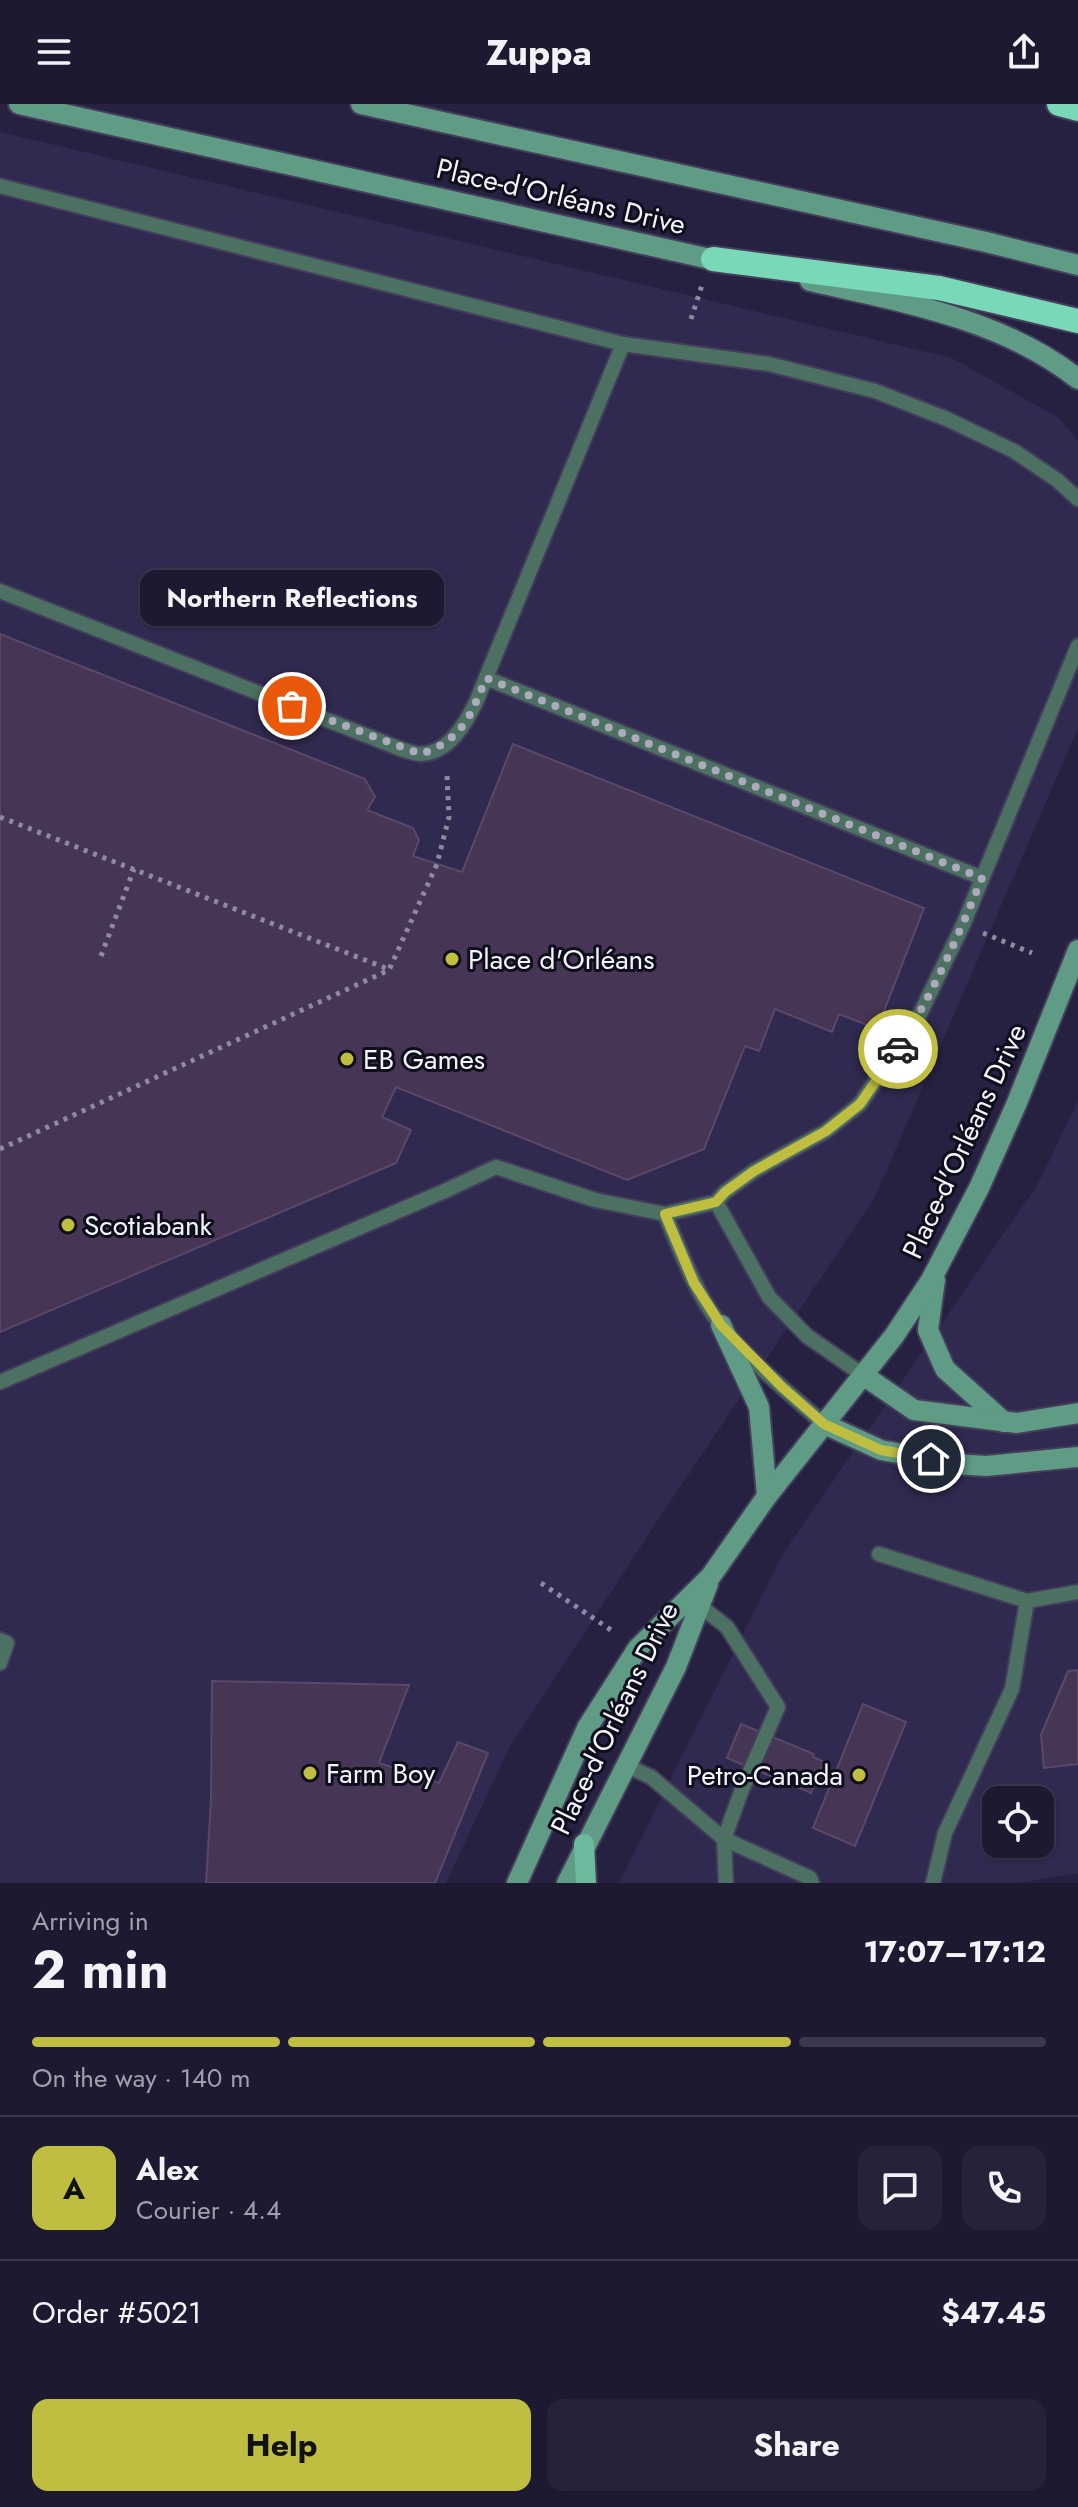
<!DOCTYPE html>
<html lang="en">
<head>
<meta charset="utf-8">
<style>
  body { margin:0; font-family:Jost,sans-serif; background:#252239; color:#f1f3f6; height:100vh; display:flex; flex-direction:column; font-size:30px; white-space:nowrap }
  * { box-sizing:border-box; margin:0 }
  p { font-size:26px; color:#a0a0ab }
  .icon { flex:none; width:44px; height:44px; fill:none; stroke:currentColor; stroke-width:2; stroke-linecap:round; stroke-linejoin:round }
  .map { position:relative; height:1779px; overflow:hidden }
  .drawer { display:flex; flex-direction:column; background:#1c1931; flex:1 }
  .drawer>* { flex:none }
  .fabs { position:absolute; left:982px; top:1682px; display:grid; gap:16px }
  .fabs a { display:grid; place-items:center; width:72px; height:72px; border-radius:16px; background:#1c1931; box-shadow:0 2px 6px #0004,0 0 0 2px #3a384d; font-size:40px }
  .pin { position:absolute; display:grid; place-items:center; width:68px; height:68px; color:#fff; margin:-34px; border:4px solid #fff; border-radius:50%; box-shadow:0 2px 8px #0007 }
  .courier { position:absolute; display:grid; place-items:center; width:80px; height:80px; margin:-40px; border:6px solid #bfbe41; border-radius:50%; background:#fff; color:#222; box-shadow:0 2px 10px #0007 }
  .bubble { position:absolute; height:56px; border-radius:16px; background:#1c1931; box-shadow:0 2px 6px #0004,0 0 0 2px #3a384d; font-size:26px; font-weight:700; line-height:56px; text-align:center }
  .overview em { font-style:normal; font-weight:700 }
  .overview div { display:flex; flex-direction:column-reverse }
  .overview { display:flex; align-items:center; justify-content:space-between; height:136px; padding:0 32px }
  h1 { font-size:52px; font-weight:700; line-height:60px }
  .bar { display:grid; grid-template-columns:repeat(4,1fr); gap:12px 8px; align-content:center; height:96px; padding:0 32px }
  .bar i { height:10px; border-radius:6px; background:#3a384d }
  .bar .current { background:#bfbe41 }
  .bar p { grid-column:span 4 }
  .line { display:flex; align-items:center; gap:20px; padding:0 32px; border-top:2px solid #3a384d }
  .line div { flex:1 }
  .round { display:grid; place-items:center; flex:none; width:84px; height:84px; border-radius:16px; background:#252239 }
  .cta { display:flex; gap:16px; margin-top:auto; padding:16px 32px }
  .cta a { flex:1; height:92px; border-radius:16px; background:#bfbe41; color:#111; font-size:32px; font-weight:700; line-height:92px; text-align:center }
  .cta a+a { background:#252239; color:#f1f3f6 }
  header { display:flex; justify-content:space-between; align-items:center; height:104px; padding:0 32px; background:#1c1931; font-size:36px; font-weight:700 }
  .map>svg:first-child { display:block }
  .built { fill:#302a50; fill-rule:evenodd }
  .building { fill:#473555; stroke:#5a4869; stroke-width:2 }
  .lines { fill:none; stroke-linecap:round; stroke-linejoin:round }
  .lane-casing { stroke:#433f5b; stroke-width:18 }
  .secondary-casing { stroke:#433f5b; stroke-width:24 }
  .primary-casing { stroke:#433f5b; stroke-width:24 }
  .highway-casing { stroke:#433f5b; stroke-width:28 }
  .path { stroke:#8e8b9f; stroke-width:5; stroke-dasharray:4 6; stroke-linecap:butt }
  .lane { stroke:#4c7163; stroke-width:14 }
  .secondary { stroke:#5f9b85; stroke-width:20 }
  .primary { stroke:#6cbb9f; stroke-width:20 }
  .highway { stroke:#78d8b7; stroke-width:24 }
  .done { stroke:#acaabb; stroke-width:8; stroke-dasharray:0 14.4 }
  .route { stroke:#bfbe41; stroke-width:10 }
  .poi-dot { fill:#bfbe41; stroke:#0f0e1c; stroke-width:3 }
  .labels { text-anchor:middle; stroke-width:6; stroke-linejoin:round; paint-order:stroke }
  .street-label { font-size:28px; fill:#f4f4fc; stroke:#0f0e1c }
  .poi-label { font-size:28px; fill:#f4f4fc; stroke:#0f0e1c; text-anchor:start }
</style>
</head>
<body>
<header><svg class="icon" aria-label="menu" viewBox="0 0 24 24"><path d="M4 6h16M4 12h16M4 18h16"/></svg>Zuppa<svg class="icon" aria-label="share" viewBox="0 0 24 24"><path d="M12 15V3M7 8l5-5 5 5M5 13v7h14v-7"/></svg></header>
<div class="map">
<svg width="1078" height="1779" viewBox="0 0 1078 1779">
  <rect width="100%" height="100%" fill="#262141"/>
  <g class="built">
    <path d="M0 28 952 254 1059 314 1078 337V624L875 1093 662 1410 509 1644 446 1779H0Z"/>
    <path d="M1078 997V1769L1018 1779H619L784 1448 1038 1080ZM996 1696H1040V1740H996Z"/>
  </g>
  <g class="building">
    <path d="M0 530 365 675 375 693 367 706 413 724 419 736 413 752 462 768 513 640 924 804 877 925 839 910 832 928 775 905 759 947 745 942 704 1045 627 1076 396 983 382 1013 411 1026 396 1059 0 1228Z"/>
    <path d="M1078 1566V1660L1044 1664 1041 1631 1068 1567Z"/>
    <path d="M212 1577 409 1581 379 1659 439 1679 458 1638 488 1649 435 1779H206L211 1696Z"/>
    <path d="M863 1600 906 1618 855 1742 813 1724Z"/>
    <path d="M741 1620 814 1650 813 1653 824 1658 811 1689 727 1654Z"/>
  </g>
  <g class="lines">
    <defs>
      <g id="lane">
        <path d="M0 82 623 240 769 260 875 287 947 315 1014 347 1057 376 1078 395"/>
        <path d="M0 487 383 638C394 642 410 650 421 650 449 649 466 619 476 598L623 240"/>
        <path d="M486 574 982 774"/>
        <path d="M716 1098 769 1193 807 1232 863 1271"/>
        <path d="M665 1110C681 1148 695 1189 721 1221 748 1256 790 1290 824 1320"/>
        <path d="M0 1278 447 1086 496 1063 595 1096 665 1110 716 1098 725 1088 754 1067 826 1027 860 1000 918 914 963 821 1078 542"/>
        <path d="M879 1450 1027 1497 1078 1488"/>
        <path d="M700 1502 727 1523 778 1603 741 1688 724 1735 810 1774 812 1779"/>
        <path d="M0 1536 7 1539 0 1559"/>
        <path d="M625 1661 651 1673 724 1735 726 1779"/>
        <path d="M933 1779 945 1729 1012 1585 1027 1497"/>
      </g>
      <g id="secondary">
        <path d="M19 0 728 159"/>
        <path d="M361 0 986 138 1078 161"/>
        <path d="M810 177C902 198 1002 215 1078 275"/>
        <path d="M935 1176 928 1226 945 1265 1004 1318"/>
        <path d="M721 1221 759 1303 767 1392"/>
        <path d="M863 1271 914 1306 1017 1319 1078 1309"/>
        <path d="M824 1320 881 1346 955 1360 986 1362 1078 1353"/>
        <path d="M517 1779 587 1624 638 1544 711 1472 767 1392 894 1232 931 1176 979 1084 1016 1001 1078 846"/>
        <path d="M567 1779 676 1563 708 1480"/>
      </g>
      <path id="primary" d="M584 1740 586 1779"/>
      <g id="highway">
        <path d="M1059 0 1078 5"/>
        <path d="M713 155 939 184 1078 217"/>
      </g>
    </defs>
    <use href="#lane" class="lane-casing"/>
    <use href="#secondary" class="secondary-casing"/>
    <use href="#primary" class="primary-casing"/>
    <use href="#highway" class="highway-casing"/>
    <g class="path">
      <path d="M691 215 702 181"/>
      <path d="M0 713 388 865"/>
      <path d="M983 829 1032 849"/>
      <path d="M101 852 134 765"/>
      <path d="M0 1045 389 866 437 760 449 713 447 672"/>
      <path d="M541 1479 611 1526"/>
    </g>
    <use href="#lane" class="lane"/>
    <use href="#secondary" class="secondary"/>
    <use href="#primary" class="primary"/>
    <use href="#highway" class="highway"/>
  </g>
  <g class="lines">
    <path class="done" d="M292 602 421 650C463 635 470 613 486 574L982 774C958 833 932 891 898 945"/>
    <path class="route" d="M898 945 860 1000 826 1027 754 1067 725 1088 716 1098 665 1110 694 1179 721 1221 782 1283 824 1320 881 1346 931 1355"/>
  </g>
  <g class="poi-dot">
    <circle cx="452" cy="855" r="8"/>
    <circle cx="347" cy="955" r="8"/>
    <circle cx="68" cy="1121" r="8"/>
    <circle cx="310" cy="1669" r="8"/>
    <circle cx="859" cy="1671" r="8"/>
  </g>
  <g class="labels">
    <g class="street-label">
      <text transform="translate(561 92) rotate(13)" y="10">Place-d'Orléans Drive</text>
      <text transform="translate(964 1037) rotate(-65)" y="10">Place-d'Orléans Drive</text>
      <text transform="translate(614 1614) rotate(-64)" y="10">Place-d'Orléans Drive</text>
    </g>
    <g class="poi-label">
      <text x="468" y="865">Place d'Orléans</text>
      <text x="363" y="965">EB Games</text>
      <text x="84" y="1131">Scotiabank</text>
      <text x="326" y="1679">Farm Boy</text>
      <text x="843" y="1681" text-anchor="end">Petro-Canada</text>
    </g>
  </g>
</svg>
<div class="fabs">
<a><svg class="icon" aria-label="locate" viewBox="0 0 24 24"><circle cx="12" cy="12" r="6"/><path d="M12 2v4M12 18v4M2 12h4M18 12h4"/></svg></a>
</div>
<div class="pin" style="left:292px;top:602px;background:#ea580c"><svg class="icon" aria-label="bag" viewBox="0 0 24 24"><path d="M5 8h14l-1 12H6zM9 8a3 3 0 0 1 6 0"/></svg></div>
<div class="pin" style="left:931px;top:1355px;background:#1f2937"><svg class="icon" aria-label="home" viewBox="0 0 24 24"><path d="M3 11l9-7 9 7M6 9v11h12V9"/></svg></div>
<div class="courier" style="left:898px;top:945px"><svg class="icon" aria-label="car" viewBox="0 0 24 24"><path d="M5 17H2v-5l4-1 3-4h7l3 4 3 1v5h-3M9 17h6M6 11h13"/><circle cx="7" cy="17" r="2"/><circle cx="17" cy="17" r="2"/></svg></div>
<div class="bubble" style="left:140px;top:466px;width:304px">Northern Reflections</div>
</div>
<section class="drawer">
<div class="overview"><div><h1>2 min</h1><p>Arriving in</p></div><em>17:07–17:12</em></div>
<div class="bar"><i class="current"></i><i class="current"></i><i class="current"></i><i></i><p>On the way · 140 m</p></div>
<div class="line" style="height:144px"><b class="round" style="background:#bfbe41;color:#111">A</b><div><b>Alex</b><p>Courier · 4.4</p></div><a class="round"><svg class="icon" aria-label="chat" viewBox="0 0 24 24"><path d="M4 5h16v11H9l-5 4z"/></svg></a><a class="round"><svg class="icon" aria-label="phone" viewBox="0 0 24 24"><path d="M5 4h4l2 5-3 2q2 4 5 5l2-3 5 2v4C11 20 4 13 5 4z"/></svg></a></div>
<div class="line" style="height:104px"><div>Order #5021</div><b>$47.45</b></div>
<div class="cta"><a>Help</a><a>Share</a></div>
</section>
</body>
</html>
